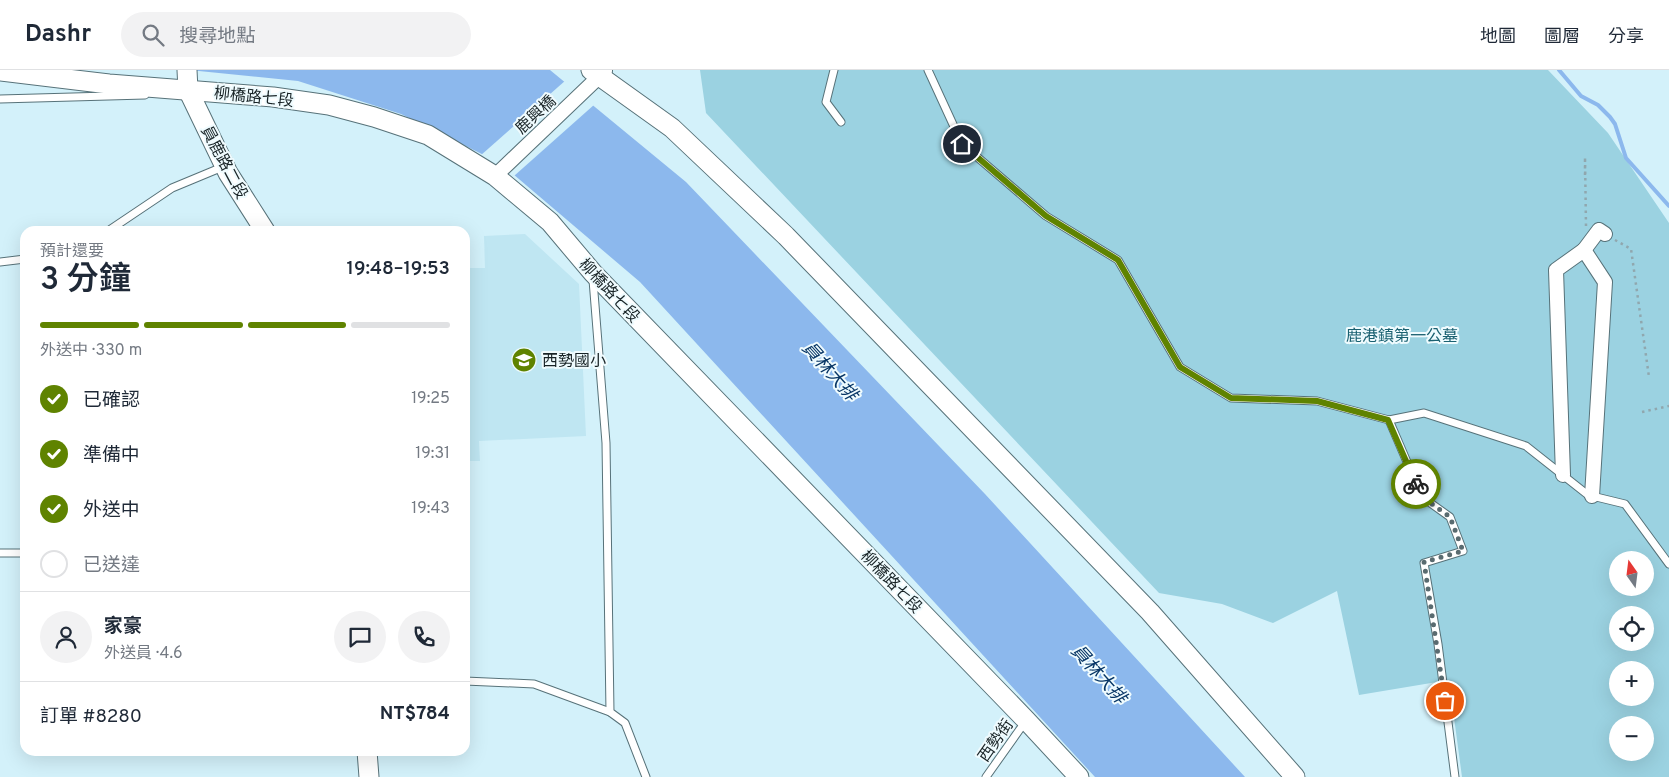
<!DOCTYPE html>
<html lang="zh-TW">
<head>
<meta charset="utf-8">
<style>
  body { margin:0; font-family:Overpass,"Noto Sans TC",sans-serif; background:#f2f2f3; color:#1f2937; height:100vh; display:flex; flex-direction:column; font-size:19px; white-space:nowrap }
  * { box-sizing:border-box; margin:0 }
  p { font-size:16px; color:#747a83 }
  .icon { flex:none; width:28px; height:28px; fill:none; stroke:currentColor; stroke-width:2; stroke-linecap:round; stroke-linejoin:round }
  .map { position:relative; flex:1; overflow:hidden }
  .side { position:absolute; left:20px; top:156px; width:450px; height:530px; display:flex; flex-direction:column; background:#fff; border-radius:15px; box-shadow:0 5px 20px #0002 }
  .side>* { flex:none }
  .needle { width:32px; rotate:346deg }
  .controls { position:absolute; left:1609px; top:481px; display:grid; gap:10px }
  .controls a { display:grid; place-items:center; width:45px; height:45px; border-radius:50%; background:#fff; box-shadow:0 5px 20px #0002; font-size:25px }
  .pin { position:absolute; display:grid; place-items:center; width:42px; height:42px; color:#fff; margin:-21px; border:2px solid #fff; border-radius:50%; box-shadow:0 1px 5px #0007 }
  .courier { position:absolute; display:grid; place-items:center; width:50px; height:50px; margin:-25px; border:4px solid #5f8300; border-radius:50%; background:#fff; color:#222; box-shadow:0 1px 6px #0007 }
  .headline em { font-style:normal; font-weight:600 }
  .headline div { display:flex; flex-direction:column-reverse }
  .headline { display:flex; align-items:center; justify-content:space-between; height:85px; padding:0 20px }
  h1 { font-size:32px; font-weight:600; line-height:38px }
  .bar { display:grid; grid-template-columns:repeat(4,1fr); gap:8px 5px; align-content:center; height:60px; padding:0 20px }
  .bar i { height:6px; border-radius:4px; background:#e0e1e3 }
  .bar .current { background:#5f8300 }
  .bar p { grid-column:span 4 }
  .line { display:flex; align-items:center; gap:12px; padding:0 20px; border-top:1px solid #e0e1e3 }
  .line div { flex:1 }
  .round { display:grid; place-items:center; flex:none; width:52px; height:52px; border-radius:26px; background:#f2f2f3 }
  ol { padding:0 20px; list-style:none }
  li { display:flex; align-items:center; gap:15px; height:55px }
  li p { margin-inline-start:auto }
  li .icon { padding:5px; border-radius:50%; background:#5f8300; color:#fff; stroke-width:4 }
  li:last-child { color:#747a83 }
  li i { width:28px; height:28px; border:2px solid #e0e1e3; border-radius:50% }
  header { display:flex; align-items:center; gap:30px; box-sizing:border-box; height:70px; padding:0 25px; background:#fff; border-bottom:1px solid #e0e1e3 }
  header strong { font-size:24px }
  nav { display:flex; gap:28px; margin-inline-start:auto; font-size:18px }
  .search { width:350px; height:45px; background:#f2f2f3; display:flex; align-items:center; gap:12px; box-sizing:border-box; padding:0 18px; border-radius:28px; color:#747a83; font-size:19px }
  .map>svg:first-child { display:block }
  .built { fill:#bfe6f2 }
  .green { fill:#9bd2e1; fill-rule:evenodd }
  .water { fill:#8cb8ed }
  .pier { fill:#d3f1fa }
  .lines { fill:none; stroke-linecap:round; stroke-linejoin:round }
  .stream { stroke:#8cb8ed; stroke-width:4 }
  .lane-casing { stroke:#577279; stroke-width:9 }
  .street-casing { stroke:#577279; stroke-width:16 }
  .secondary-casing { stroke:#577279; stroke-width:21 }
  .path { stroke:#90a7ae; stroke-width:2.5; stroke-dasharray:2.5 4; stroke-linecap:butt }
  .lane { stroke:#fff; stroke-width:7 }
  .street { stroke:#fff; stroke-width:14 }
  .secondary { stroke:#fff; stroke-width:19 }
  .done { stroke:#596b70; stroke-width:5; stroke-dasharray:0 9 }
  .route { stroke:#5f8300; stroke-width:6 }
  .labels { text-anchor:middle; stroke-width:4; stroke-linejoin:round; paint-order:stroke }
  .street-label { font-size:16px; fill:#182326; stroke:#effbfe }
  .park-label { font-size:16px; fill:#1a6171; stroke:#effbfe }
  .poi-label { font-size:16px; fill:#182326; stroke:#effbfe; text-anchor:start }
  .water-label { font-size:18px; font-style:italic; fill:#083666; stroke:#effbfe }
</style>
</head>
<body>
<header>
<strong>Dashr</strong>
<div class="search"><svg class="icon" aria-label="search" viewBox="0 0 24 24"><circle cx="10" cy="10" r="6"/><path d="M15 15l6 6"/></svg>搜尋地點</div>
<nav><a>地圖</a><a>圖層</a><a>分享</a></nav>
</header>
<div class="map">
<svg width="1669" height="707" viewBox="0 0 1669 707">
  <rect width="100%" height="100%" fill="#d3f1fa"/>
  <path class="built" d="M525 164 579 214 586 366 479 371 480 391H465V198H485L484 166Z"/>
  <path class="green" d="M700 0H1548L1608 63 1669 153V707H1462L1449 610 1359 625 1337 521 1273 553 1222 534 1159 523 706 43ZM1618 490H1645V518H1618ZM1618 545H1645V572H1618ZM1618 600H1645V628H1618ZM1618 655H1645V682H1618Z"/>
  <path class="water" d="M189 0H550L686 112 985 424 1245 707H1095L640 212 500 93 401 44 298 11Z"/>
  <path class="pier" d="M566 10 595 34 514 106 480 86Z"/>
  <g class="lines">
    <path class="stream" d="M1559 0 1581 26 1598 35 1610 47 1615 54 1626 88 1669 136"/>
    <defs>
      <g id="lane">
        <path d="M834 0 826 32 841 52"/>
        <path d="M928 0 962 74 1046 146 1118 190 1180 297 1231 328 1317 331 1389 350 1422 427 1450 447 1463 481 1424 493 1438 574 1455 707"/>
        <path d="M0 29 145 25"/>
        <path d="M108 161 172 118 225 96"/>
        <path d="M0 192 25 189"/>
        <path d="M593 210 606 373 610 642 625 653 646 707"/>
        <path d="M1389 350 1424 343 1526 376 1588 425 1625 434 1669 494"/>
        <path d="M0 483H25"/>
        <path d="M465 611 534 614 610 642"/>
        <path d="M986 707 1025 652"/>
      </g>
      <g id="street">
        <path d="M495 106 605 1"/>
        <path d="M1584 180 1599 160 1605 164 1599 160"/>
        <path d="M1563 405 1556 200 1584 180 1605 212 1592 426"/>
      </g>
      <g id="secondary">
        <path d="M187 0 188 20 228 103 265 161"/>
        <path d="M591 0 672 58 786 166 1150 542 1295 707"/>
        <path d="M0 1 109 14 273 27 329 35 374 47 428 65 495 106 550 152 593 203 1026 650 1079 707"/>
        <path d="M367 681 369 707"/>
      </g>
    </defs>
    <use href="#lane" class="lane-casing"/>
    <use href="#street" class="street-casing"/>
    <use href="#secondary" class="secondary-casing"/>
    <g class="path">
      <path d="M1585 105V87L1586 157"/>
      <path d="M1615 170 1631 179 1649 307"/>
      <path d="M1642 342 1669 336"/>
    </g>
    <use href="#lane" class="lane"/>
    <use href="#street" class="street"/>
    <use href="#secondary" class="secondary"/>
  </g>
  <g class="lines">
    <path class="done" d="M1416 414 1422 427 1450 447 1463 481 1424 492 1445 631"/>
    <path class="route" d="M962 74 1046 146 1118 190 1180 297 1231 328 1317 331 1388 350 1416 414"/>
  </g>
  <defs>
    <symbol id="school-disc" viewBox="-11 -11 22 22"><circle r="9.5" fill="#5f8300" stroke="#effbfe"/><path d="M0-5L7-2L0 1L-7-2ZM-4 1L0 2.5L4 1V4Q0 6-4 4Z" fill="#fff"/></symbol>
  </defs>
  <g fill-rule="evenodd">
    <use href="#school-disc" x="510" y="276" width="28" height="28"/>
  </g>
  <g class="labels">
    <g class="street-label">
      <text transform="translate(254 26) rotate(6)" y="6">柳橋路七段</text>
      <text transform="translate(535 44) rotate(-43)" y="6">鹿興橋</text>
      <text transform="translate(225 92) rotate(62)" y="6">員鹿路二段</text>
      <text transform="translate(610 220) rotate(47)" y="6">柳橋路七段</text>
      <text transform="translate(892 511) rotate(46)" y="6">柳橋路七段</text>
      <text transform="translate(995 670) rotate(-55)" y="6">西勢街</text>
    </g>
    <g class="park-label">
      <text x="1402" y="271">鹿港鎮第一公墓</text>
    </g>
    <g class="poi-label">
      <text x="542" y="296">西勢國小</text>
    </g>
    <g class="water-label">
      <text transform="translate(830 301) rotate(48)" y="6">員林大排</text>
      <text transform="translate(1099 604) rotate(48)" y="6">員林大排</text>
    </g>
  </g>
</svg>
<div class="controls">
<a><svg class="needle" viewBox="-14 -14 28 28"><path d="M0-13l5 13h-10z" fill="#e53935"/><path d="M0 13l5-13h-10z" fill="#747a83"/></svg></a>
<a><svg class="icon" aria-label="locate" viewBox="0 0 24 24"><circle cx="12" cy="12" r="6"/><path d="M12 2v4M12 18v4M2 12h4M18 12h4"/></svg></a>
<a>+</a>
<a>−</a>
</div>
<div class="pin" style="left:1445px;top:631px;background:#ea580c"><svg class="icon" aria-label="bag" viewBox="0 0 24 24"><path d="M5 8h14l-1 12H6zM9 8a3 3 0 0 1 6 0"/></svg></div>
<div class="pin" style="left:962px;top:74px;background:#1f2937"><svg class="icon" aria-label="home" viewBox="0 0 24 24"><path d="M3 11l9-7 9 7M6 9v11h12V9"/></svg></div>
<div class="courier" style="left:1416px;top:414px"><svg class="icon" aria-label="bike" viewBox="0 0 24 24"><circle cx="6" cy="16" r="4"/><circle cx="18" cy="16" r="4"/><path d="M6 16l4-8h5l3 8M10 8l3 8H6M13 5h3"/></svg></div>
<section class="side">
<div class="headline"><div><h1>3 分鐘</h1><p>預計還要</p></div><em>19:48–19:53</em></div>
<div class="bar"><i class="current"></i><i class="current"></i><i class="current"></i><i></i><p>外送中 · 330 m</p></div>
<ol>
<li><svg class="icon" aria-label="check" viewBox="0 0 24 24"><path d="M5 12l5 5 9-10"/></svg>已確認<p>19:25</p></li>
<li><svg class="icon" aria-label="check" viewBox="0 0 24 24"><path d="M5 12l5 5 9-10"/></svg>準備中<p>19:31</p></li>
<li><svg class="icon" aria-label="check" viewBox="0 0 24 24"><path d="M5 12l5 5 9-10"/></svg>外送中<p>19:43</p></li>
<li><i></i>已送達</li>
</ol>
<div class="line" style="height:90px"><a class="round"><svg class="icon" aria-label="person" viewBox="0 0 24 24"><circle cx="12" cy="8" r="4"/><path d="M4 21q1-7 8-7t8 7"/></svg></a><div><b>家豪</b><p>外送員 · 4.6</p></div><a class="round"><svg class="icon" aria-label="chat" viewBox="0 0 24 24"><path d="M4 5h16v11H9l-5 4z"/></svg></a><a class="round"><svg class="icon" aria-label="phone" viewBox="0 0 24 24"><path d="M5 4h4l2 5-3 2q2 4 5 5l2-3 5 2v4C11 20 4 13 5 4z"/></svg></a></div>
<div class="line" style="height:65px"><div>訂單 #8280</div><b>NT$784</b></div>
</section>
</div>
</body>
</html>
